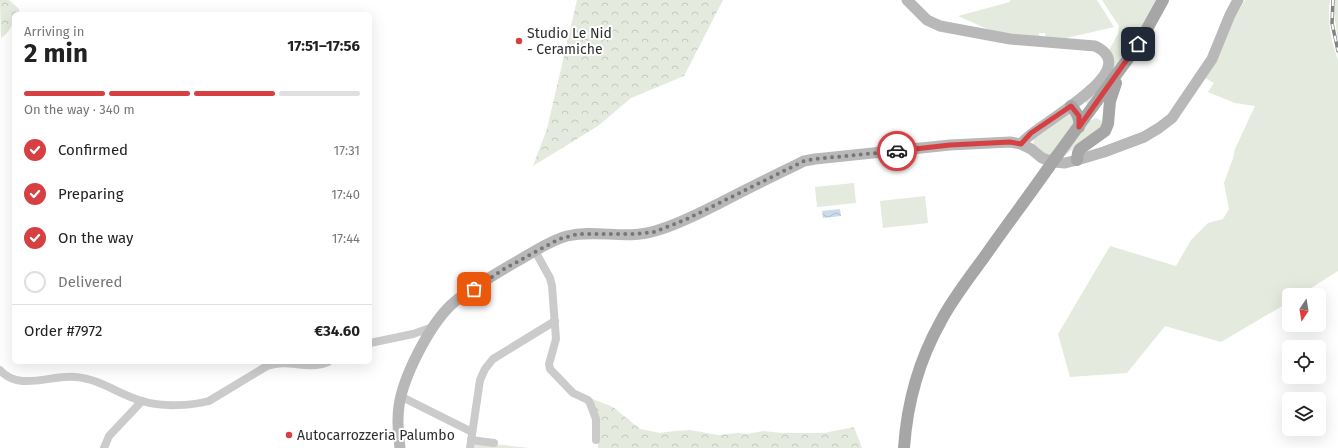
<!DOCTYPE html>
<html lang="en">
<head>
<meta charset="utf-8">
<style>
  body { margin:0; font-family:"Fira Sans",sans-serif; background:#f2f2f2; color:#222; height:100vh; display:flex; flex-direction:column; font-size:15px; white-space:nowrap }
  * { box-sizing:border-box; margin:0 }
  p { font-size:13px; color:#767676 }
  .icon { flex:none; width:22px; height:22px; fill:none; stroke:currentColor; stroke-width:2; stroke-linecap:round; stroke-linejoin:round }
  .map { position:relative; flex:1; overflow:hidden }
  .details { position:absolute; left:12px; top:12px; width:360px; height:352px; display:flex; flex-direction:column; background:#fff; border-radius:6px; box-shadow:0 4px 16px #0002 }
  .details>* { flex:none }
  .needle { width:26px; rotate:192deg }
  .tools { position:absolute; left:1282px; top:288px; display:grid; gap:8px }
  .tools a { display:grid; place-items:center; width:44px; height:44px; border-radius:6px; background:#fff; box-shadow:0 4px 16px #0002; font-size:20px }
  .pin { position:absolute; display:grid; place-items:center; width:34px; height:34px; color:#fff; margin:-17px; border-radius:8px; box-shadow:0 2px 6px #0006 }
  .courier { position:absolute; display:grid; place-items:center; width:40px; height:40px; margin:-20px; border:3px solid #d64042; border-radius:50%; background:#fff; color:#222; box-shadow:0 1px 5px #0007 }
  .headline em { font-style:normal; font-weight:700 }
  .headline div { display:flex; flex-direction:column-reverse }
  .headline { display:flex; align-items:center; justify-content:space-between; height:68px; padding:0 12px }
  h1 { font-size:26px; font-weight:700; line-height:30px }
  .bar { display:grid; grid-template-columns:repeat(4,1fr); gap:6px 4px; align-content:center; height:48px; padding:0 12px }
  .bar i { height:5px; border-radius:3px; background:#e0e0e0 }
  .bar .selected { background:#d64042 }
  .bar p { grid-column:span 4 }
  .line { display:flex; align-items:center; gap:10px; padding:0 12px; border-top:1px solid #e0e0e0 }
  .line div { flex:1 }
  ol { padding:0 12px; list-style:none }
  li { display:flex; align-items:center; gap:12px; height:44px }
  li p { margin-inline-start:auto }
  li .icon { padding:4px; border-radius:50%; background:#d64042; color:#fff; stroke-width:4 }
  li:last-child { color:#767676 }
  li i { width:22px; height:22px; border:2px solid #e0e0e0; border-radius:50% }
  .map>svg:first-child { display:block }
  .green { fill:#e4eadd }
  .forest { fill:url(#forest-crowns) }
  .water { fill:url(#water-waves) }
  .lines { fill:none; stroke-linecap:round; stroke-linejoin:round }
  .street { stroke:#cbcbcb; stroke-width:8 }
  .secondary { stroke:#b8b8b8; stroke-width:11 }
  .primary { stroke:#a6a6a6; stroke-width:12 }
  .rail-casing { stroke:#838383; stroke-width:3.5 }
  .rail { stroke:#fff; stroke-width:2; stroke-dasharray:6; stroke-linecap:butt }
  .primary-bridge { stroke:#a6a6a6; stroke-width:12 }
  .done { stroke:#777; stroke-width:4; stroke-dasharray:0 7.2 }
  .route { stroke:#d64042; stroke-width:5 }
  .poi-dot { fill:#d64042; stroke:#fff; stroke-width:1.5 }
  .labels { text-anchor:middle; stroke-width:4; stroke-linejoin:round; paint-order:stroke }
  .poi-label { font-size:14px; fill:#2e2e2e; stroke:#fff; text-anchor:start }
</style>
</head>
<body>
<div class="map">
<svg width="1338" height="448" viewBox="0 0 1338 448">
  <defs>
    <pattern id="forest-crowns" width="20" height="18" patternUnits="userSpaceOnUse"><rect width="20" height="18" fill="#e4eadd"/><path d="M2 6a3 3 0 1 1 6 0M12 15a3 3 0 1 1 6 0" fill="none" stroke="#c4c9be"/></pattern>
    <pattern id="water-waves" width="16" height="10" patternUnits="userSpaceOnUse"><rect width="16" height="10" fill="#cbdbe9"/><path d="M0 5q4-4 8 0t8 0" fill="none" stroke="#afbcc8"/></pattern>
  </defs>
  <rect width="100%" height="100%" fill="#fff"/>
  <g class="green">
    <path d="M1010 0H1097L1114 27 1058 40 1046 39 1045 33H1039L1040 38 992 31 958 16 1010 2Z"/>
    <path d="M1102 0H1157L1133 41 1089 103 1087 104 1085 100 1113 64V58L1109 50 1118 34 1119 26Z"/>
    <path d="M1245 0H1330C1327 22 1331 40 1338 60V271L1300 295H1289V302L1221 342 1165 326 1127 373 1070 377 1058 334 1110 246 1176 266 1191 240 1208 223 1223 219 1229 209 1224 183 1233 158 1235 149 1255 106 1235 103 1208 92 1214 83 1205 78 1218 58 1236 15Z"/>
    <path d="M1335 0H1338V42L1334 13Z"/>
    <path d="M1070 114 1075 122 1049 158 1033 146 1034 139 1066 115Z"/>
    <path d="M1096 118 1102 121 1103 126 1060 159 1089 121Z"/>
    <path d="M854 183 856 203 817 207 815 187Z"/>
    <path d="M925 196 928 223 883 228 880 201Z"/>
    <path d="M474 442 530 448H473Z"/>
  </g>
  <g class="forest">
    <path d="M0 0H9L19 9 20 14H14C14 24 9 33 1 38Z"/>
    <path d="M577 0H723L684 76 631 98 598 126 533 166 547 129Z"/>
    <path d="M590 398 613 407 640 429 660 433 675 431 690 430 718 435 738 433 747 434 763 431 782 433H824L854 427 862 448H598V413Z"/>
  </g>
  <path class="water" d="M840 209 841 216 823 218 822 211Z"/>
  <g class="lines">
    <g class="street">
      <path d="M535 251 550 278 552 286 556 339 549 364 550 369 573 393 588 400 590 403 596 419V440"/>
      <path d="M370 343 413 334 433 327"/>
      <path d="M0 370C19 392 52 374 76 377 100 379 120 395 142 401 161 407 190 406 209 401L267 366C289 358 307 371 328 362"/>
      <path d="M400 396 472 432"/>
      <path d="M471 440 494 443"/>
      <path d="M104 448 109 436 142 401"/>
      <path d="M470 448 480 380 485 369 493 359 555 321"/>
    </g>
    <g class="secondary">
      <path d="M907 0 927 20 940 26 1010 39 1095 46C1148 71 1032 126 1021 144"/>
      <path d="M400 448C398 434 397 420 399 406 403 377 429 326 451 305 466 291 495 274 514 263 531 254 548 241 567 236 596 229 626 240 655 231 677 225 698 214 718 204 743 191 769 178 794 166L804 161 815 159 950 145 1010 142 1021 144 1031 149 1042 158 1054 162 1065 163 1077 160 1104 152 1144 137 1159 128 1172 118 1212 59 1230 15 1238 0"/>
    </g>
    <g class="primary">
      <path d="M1071 106C1077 113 1080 117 1079 127"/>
      <path d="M1056 157 1138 45 1163 0"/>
      <path d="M1077 160 1078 153 1080 149 1105 131 1108 124 1110 101 1116 83"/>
      <path d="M904 448C907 404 919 360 941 321 953 298 970 277 985 256 1006 226 1028 197 1049 167"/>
    </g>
    <defs>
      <path id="rail" d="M1333 0 1332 23 1338 51"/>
    </defs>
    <use href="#rail" class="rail-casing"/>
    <use href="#rail" class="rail"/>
    <path class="primary-bridge" d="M1049 167 1056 157"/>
  </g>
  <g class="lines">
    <path class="done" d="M474 289 504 269 559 239 578 234H634L654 232 685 220 804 161 815 159 897 151"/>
    <path class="route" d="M897 151 950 145 1010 142 1021 144 1031 133 1071 106 1079 116V127L1138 44"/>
  </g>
  <g class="poi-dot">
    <circle cx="519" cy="41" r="4"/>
    <circle cx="289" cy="435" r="4"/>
  </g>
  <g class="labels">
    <g class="poi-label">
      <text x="527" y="38">Studio Le Nid<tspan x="527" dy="16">- Ceramiche</tspan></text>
      <text x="297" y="440">Autocarrozzeria Palumbo</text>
    </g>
  </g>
</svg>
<div class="tools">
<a><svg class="needle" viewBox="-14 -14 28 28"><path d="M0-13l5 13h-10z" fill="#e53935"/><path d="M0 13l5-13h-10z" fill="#767676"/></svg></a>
<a><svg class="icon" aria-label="locate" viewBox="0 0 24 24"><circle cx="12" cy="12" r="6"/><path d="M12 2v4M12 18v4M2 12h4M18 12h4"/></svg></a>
<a><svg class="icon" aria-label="layers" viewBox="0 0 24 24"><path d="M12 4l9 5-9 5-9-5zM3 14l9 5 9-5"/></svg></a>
</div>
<div class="pin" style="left:474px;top:289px;background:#ea580c"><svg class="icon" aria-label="bag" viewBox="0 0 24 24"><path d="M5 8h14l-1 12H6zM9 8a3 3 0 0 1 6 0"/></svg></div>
<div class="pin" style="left:1138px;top:44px;background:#1f2937"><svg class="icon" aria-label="home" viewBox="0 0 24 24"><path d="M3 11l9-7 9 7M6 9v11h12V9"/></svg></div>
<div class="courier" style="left:897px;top:151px"><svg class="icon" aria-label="car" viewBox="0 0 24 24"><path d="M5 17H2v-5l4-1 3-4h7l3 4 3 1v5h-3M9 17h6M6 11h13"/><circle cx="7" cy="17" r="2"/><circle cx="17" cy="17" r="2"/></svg></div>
<section class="details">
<div class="headline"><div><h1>2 min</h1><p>Arriving in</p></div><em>17:51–17:56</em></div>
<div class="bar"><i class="selected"></i><i class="selected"></i><i class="selected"></i><i></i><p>On the way · 340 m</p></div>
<ol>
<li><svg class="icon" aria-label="check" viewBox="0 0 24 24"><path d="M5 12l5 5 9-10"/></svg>Confirmed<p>17:31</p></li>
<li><svg class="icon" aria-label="check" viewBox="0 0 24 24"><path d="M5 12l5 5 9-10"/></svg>Preparing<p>17:40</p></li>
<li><svg class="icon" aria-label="check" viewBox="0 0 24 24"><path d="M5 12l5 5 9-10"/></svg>On the way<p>17:44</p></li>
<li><i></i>Delivered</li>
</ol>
<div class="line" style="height:52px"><div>Order #7972</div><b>€34.60</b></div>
</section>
</div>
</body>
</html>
